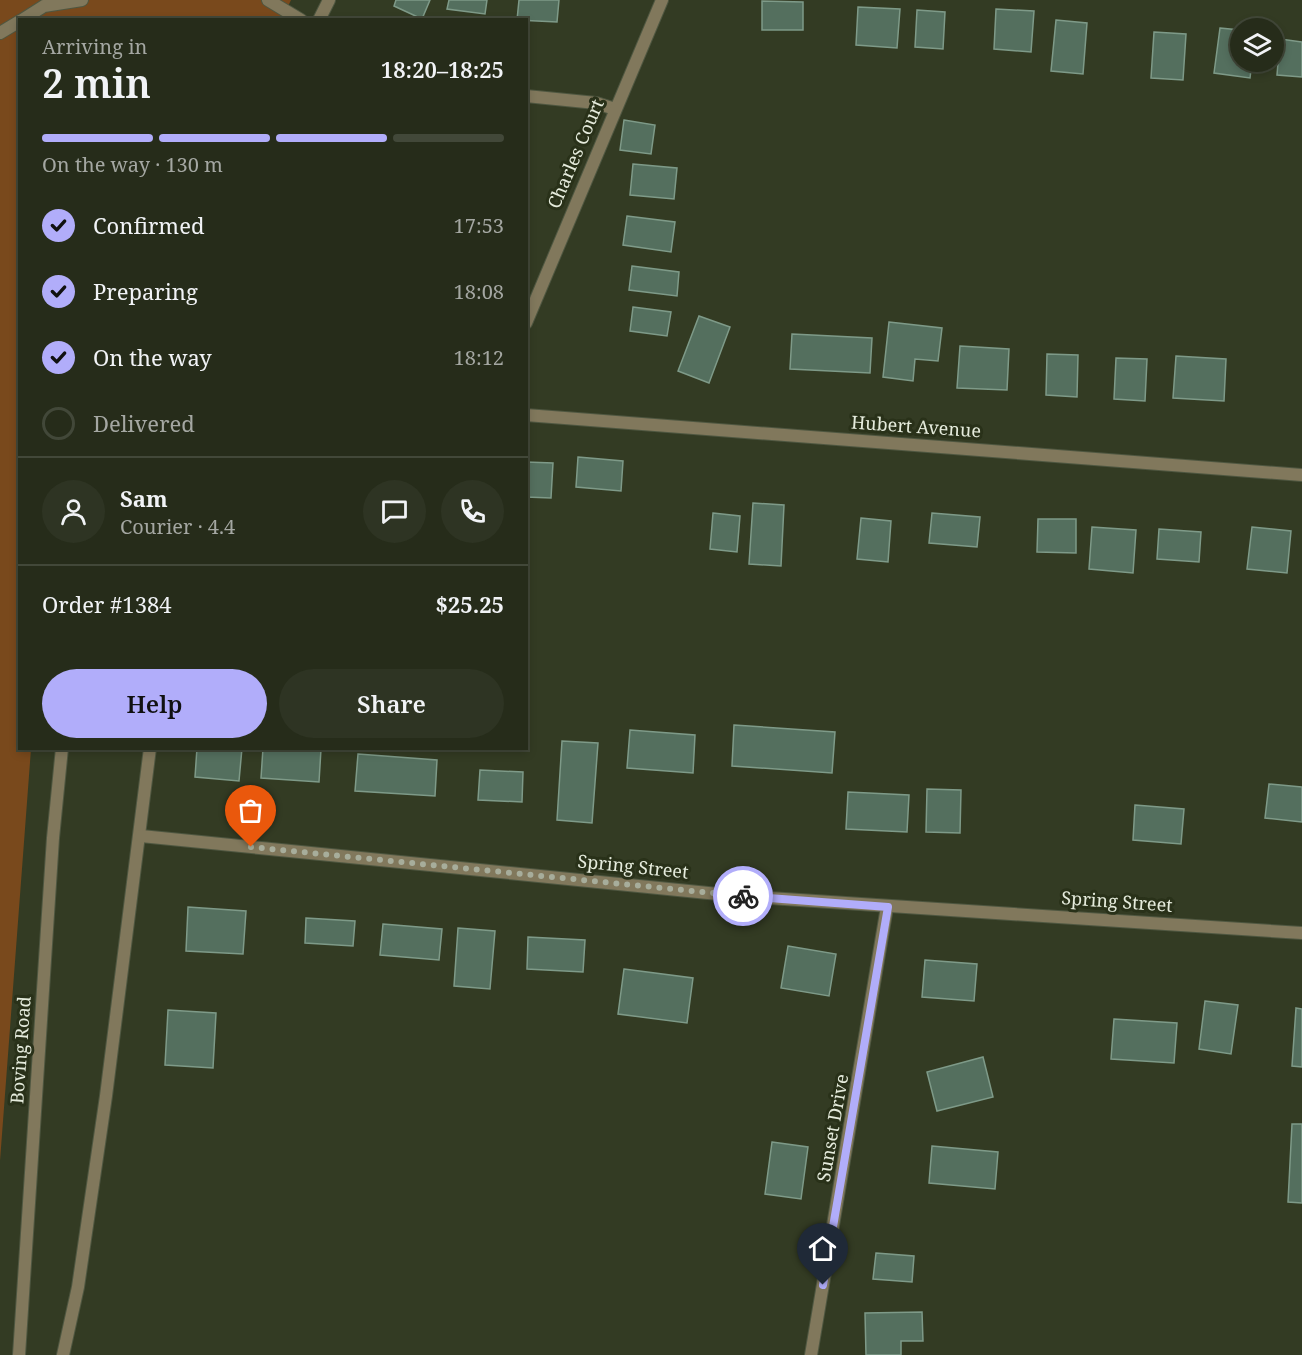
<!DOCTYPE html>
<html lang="en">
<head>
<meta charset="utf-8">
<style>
  body { margin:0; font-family:"Noto Serif",serif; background:#2e3423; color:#f1f3f6; height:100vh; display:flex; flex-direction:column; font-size:22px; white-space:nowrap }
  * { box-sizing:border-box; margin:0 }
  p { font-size:20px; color:#a4a7a2 }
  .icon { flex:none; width:33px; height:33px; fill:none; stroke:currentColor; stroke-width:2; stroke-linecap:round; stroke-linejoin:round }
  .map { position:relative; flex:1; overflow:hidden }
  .sheet { position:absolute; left:18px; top:18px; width:510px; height:732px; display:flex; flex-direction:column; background:#262c1a; border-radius:0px; box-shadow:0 3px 9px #0003,0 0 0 2px #424839 }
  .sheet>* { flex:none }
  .fabs { position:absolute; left:1230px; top:18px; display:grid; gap:12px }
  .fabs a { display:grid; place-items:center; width:54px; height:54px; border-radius:50%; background:#262c1a; box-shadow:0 3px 9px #0003,0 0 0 2px #424839; font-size:30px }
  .pin { position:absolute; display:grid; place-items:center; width:51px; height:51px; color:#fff; margin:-62px -26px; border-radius:50% 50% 50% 0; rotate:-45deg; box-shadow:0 0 6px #0007 }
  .pin .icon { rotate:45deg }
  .courier { position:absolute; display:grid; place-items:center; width:60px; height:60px; margin:-30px; border:4px solid #b1adfa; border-radius:50%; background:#fff; color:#222; box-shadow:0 2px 8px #0007 }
  .summary em { font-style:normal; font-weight:600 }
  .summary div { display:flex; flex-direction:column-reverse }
  .summary { display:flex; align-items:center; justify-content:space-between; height:102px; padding:0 24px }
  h1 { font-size:39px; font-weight:600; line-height:45px }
  .bar { display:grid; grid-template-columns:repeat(4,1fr); gap:9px 6px; align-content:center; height:72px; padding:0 24px }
  .bar i { height:8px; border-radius:4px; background:#424839 }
  .bar .selected { background:#b1adfa }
  .bar p { grid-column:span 4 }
  .line { display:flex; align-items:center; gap:15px; padding:0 24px; border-top:2px solid #424839 }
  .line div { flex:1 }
  .round { display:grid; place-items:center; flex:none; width:63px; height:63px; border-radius:32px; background:#2e3423 }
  ol { padding:0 24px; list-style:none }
  li { display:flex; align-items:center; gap:18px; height:66px }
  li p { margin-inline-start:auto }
  li .icon { padding:6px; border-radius:50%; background:#b1adfa; color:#111; stroke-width:4 }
  li:last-child { color:#a4a7a2 }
  li i { width:33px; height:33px; border:3px solid #424839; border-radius:50% }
  .primary-button { display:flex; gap:12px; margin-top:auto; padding:12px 24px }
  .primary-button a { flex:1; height:69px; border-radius:36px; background:#b1adfa; color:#111; font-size:24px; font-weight:600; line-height:69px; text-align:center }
  .primary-button a+a { background:#2e3423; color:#f1f3f6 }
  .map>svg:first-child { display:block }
  .green { fill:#79491c }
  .building { fill:#546f5e; stroke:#7e9a88; stroke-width:1.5 }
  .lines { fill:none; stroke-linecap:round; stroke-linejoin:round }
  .lane-casing { stroke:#4f5741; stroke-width:14 }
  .street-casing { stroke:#4f5741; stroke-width:14 }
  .lane { stroke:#81785c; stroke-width:12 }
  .street { stroke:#81785c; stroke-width:12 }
  .done { stroke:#a7ad9b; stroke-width:6; stroke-dasharray:0 10.8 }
  .route { stroke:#b1adfa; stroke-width:8 }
  .labels { text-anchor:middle; stroke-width:6; stroke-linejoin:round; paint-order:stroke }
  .street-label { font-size:18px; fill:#e5ebdc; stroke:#293119 }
</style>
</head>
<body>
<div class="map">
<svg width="1302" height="1355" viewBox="0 0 1302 1355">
  <rect width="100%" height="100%" fill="#333b23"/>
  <path class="green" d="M0 0H291L282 19 20 20V748L31 749 0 1161Z"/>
  <g class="building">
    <path d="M396 0H430L422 19 394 6Z"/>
    <path d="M449 0H487L485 14 447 9Z"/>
    <path d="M519 0H559L557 22 517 20Z"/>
    <path d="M762 1 803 2V30H762Z"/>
    <path d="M858 7 900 9 897 48 856 45Z"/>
    <path d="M996 9 1034 11 1031 52 994 49Z"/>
    <path d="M917 10 945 12 943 49 915 47Z"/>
    <path d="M1056 20 1087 23 1083 74 1051 71Z"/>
    <path d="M1220 28 1240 30V62H1252L1250 78 1214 73Z"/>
    <path d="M1154 32 1186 34 1183 80 1151 78Z"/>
    <path d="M1280 39 1302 42V77L1277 75Z"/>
    <path d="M624 120 655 125 651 154 620 150Z"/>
    <path d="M633 164 677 168 674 199 630 195Z"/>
    <path d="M627 216 675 222 671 252 623 245Z"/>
    <path d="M632 266 679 272 677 296 629 290Z"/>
    <path d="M633 307 671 312 667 336 630 331Z"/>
    <path d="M699 316 730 327 709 383 678 371Z"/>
    <path d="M889 322 942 328 938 361 915 359 913 381 883 377Z"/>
    <path d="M792 334 872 338 870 373 790 369Z"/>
    <path d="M960 346 1009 349 1007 390 957 388Z"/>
    <path d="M1047 354 1078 355 1077 397 1046 395Z"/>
    <path d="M1176 356 1226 359 1224 401 1173 398Z"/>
    <path d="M1116 358 1147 359 1145 401 1114 399Z"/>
    <path d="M578 457 623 461 621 491 576 487Z"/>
    <path d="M526 462 553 463 551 498 526 497Z"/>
    <path d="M753 503 784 505 781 566 749 564Z"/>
    <path d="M713 513 740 516 737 552 710 549Z"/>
    <path d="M932 513 980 517 977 547 929 543Z"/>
    <path d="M861 518 891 521 888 562 857 559Z"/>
    <path d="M1038 519H1076V553L1037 552Z"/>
    <path d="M1092 527 1136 530 1133 573 1089 569Z"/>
    <path d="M1252 527 1291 531 1287 573 1247 569Z"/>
    <path d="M1159 529 1201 532 1199 562 1157 559Z"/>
    <path d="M734 725 835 732 832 773 732 766Z"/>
    <path d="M630 730 695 735 693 773 627 768Z"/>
    <path d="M562 741 598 743 592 823 557 820Z"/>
    <path d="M197 748H242L239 781 195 777Z"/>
    <path d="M263 748 321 749 319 782 261 778Z"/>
    <path d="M358 754 437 760 435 796 355 791Z"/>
    <path d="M480 770 523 772 522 802 478 800Z"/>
    <path d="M1269 784 1302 787V822L1265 818Z"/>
    <path d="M927 789 961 790 960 833 926 832Z"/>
    <path d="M848 792 909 795 907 832 846 829Z"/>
    <path d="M1135 805 1184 809 1181 844 1133 840Z"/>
    <path d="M188 907 246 911 243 954 186 951Z"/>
    <path d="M306 918 355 921 353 946 305 943Z"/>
    <path d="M383 924 442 929 439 960 380 955Z"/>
    <path d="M458 928 495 931 490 989 454 986Z"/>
    <path d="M528 937 585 940 583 972 527 969Z"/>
    <path d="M788 946 836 954 829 996 781 988Z"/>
    <path d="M925 960 977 964 974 1001 922 997Z"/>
    <path d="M624 969 693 978 687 1023 618 1014Z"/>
    <path d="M1205 1001 1238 1005 1231 1054 1199 1049Z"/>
    <path d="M1296 1008 1302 1009V1067L1292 1066Z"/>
    <path d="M168 1010 216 1013 213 1068 165 1065Z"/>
    <path d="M1114 1019 1177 1023 1174 1063 1111 1059Z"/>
    <path d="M983 1057 993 1097 937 1111 927 1072Z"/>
    <path d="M1292 1124H1302V1203L1288 1202Z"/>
    <path d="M772 1142 808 1147 801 1199 765 1194Z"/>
    <path d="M932 1146 998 1152 995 1189 929 1183Z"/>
    <path d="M876 1253 914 1256 912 1282 873 1279Z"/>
    <path d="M922 1312 923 1341H901V1355H866L865 1313Z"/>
  </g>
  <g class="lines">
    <defs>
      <g id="lane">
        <path d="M268 0 301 20"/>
        <path d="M22 20 44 6 82 0"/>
        <path d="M0 33 20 21"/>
        <path d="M526 96 596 103 615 109"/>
        <path d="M63 1355 78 1287 106 1096 150 748"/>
      </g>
      <g id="street">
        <path d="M319 20 329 0"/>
        <path d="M526 323 662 0"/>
        <path d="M526 415 1302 475"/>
        <path d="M141 836 738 896 1302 933"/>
        <path d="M19 1355 53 838 62 748"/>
        <path d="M811 1355 887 907"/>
      </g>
    </defs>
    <use href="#lane" class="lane-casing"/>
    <use href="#street" class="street-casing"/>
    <use href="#lane" class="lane"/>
    <use href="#street" class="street"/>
  </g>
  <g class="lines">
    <path class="done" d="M251 847 743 896"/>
    <path class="route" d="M743 896 888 907 823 1285"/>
  </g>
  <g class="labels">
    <g class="street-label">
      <text transform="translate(576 154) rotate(-67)" y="6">Charles Court</text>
      <text transform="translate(916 427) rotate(4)" y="6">Hubert Avenue</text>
      <text transform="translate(633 867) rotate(6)" y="6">Spring Street</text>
      <text transform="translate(1117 902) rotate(4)" y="6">Spring Street</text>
      <text transform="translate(21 1050) rotate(-86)" y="6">Boving Road</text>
      <text transform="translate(833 1128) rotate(-80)" y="6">Sunset Drive</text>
    </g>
  </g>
</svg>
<div class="fabs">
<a><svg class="icon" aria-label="layers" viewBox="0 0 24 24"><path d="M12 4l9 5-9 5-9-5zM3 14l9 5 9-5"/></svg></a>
</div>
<div class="pin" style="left:251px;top:847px;background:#ea580c"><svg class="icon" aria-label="bag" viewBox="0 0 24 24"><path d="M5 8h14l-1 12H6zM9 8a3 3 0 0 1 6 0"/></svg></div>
<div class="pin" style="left:823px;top:1285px;background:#1f2937"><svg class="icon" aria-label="home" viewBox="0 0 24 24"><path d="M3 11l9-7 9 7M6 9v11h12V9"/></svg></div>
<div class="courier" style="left:743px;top:896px"><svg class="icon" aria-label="bike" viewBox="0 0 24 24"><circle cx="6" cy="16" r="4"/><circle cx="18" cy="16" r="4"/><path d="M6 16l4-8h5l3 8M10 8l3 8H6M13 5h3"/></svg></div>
<section class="sheet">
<div class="summary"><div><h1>2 min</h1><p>Arriving in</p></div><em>18:20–18:25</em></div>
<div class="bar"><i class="selected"></i><i class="selected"></i><i class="selected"></i><i></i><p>On the way · 130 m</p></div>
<ol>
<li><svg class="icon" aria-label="check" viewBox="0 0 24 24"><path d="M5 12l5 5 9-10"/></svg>Confirmed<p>17:53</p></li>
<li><svg class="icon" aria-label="check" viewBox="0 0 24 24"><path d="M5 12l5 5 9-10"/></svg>Preparing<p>18:08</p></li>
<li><svg class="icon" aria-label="check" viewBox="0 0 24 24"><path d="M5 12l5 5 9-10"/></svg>On the way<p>18:12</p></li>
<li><i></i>Delivered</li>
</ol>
<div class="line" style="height:108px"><a class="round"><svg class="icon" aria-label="person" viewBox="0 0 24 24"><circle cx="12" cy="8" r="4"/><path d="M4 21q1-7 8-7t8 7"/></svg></a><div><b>Sam</b><p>Courier · 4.4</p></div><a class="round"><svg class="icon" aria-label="chat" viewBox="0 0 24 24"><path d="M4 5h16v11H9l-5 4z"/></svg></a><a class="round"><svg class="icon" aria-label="phone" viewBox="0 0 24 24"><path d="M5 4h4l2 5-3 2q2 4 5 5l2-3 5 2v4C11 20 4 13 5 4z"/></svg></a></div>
<div class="line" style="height:78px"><div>Order #1384</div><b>$25.25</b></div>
<div class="primary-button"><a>Help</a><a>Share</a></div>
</section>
</div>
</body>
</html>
